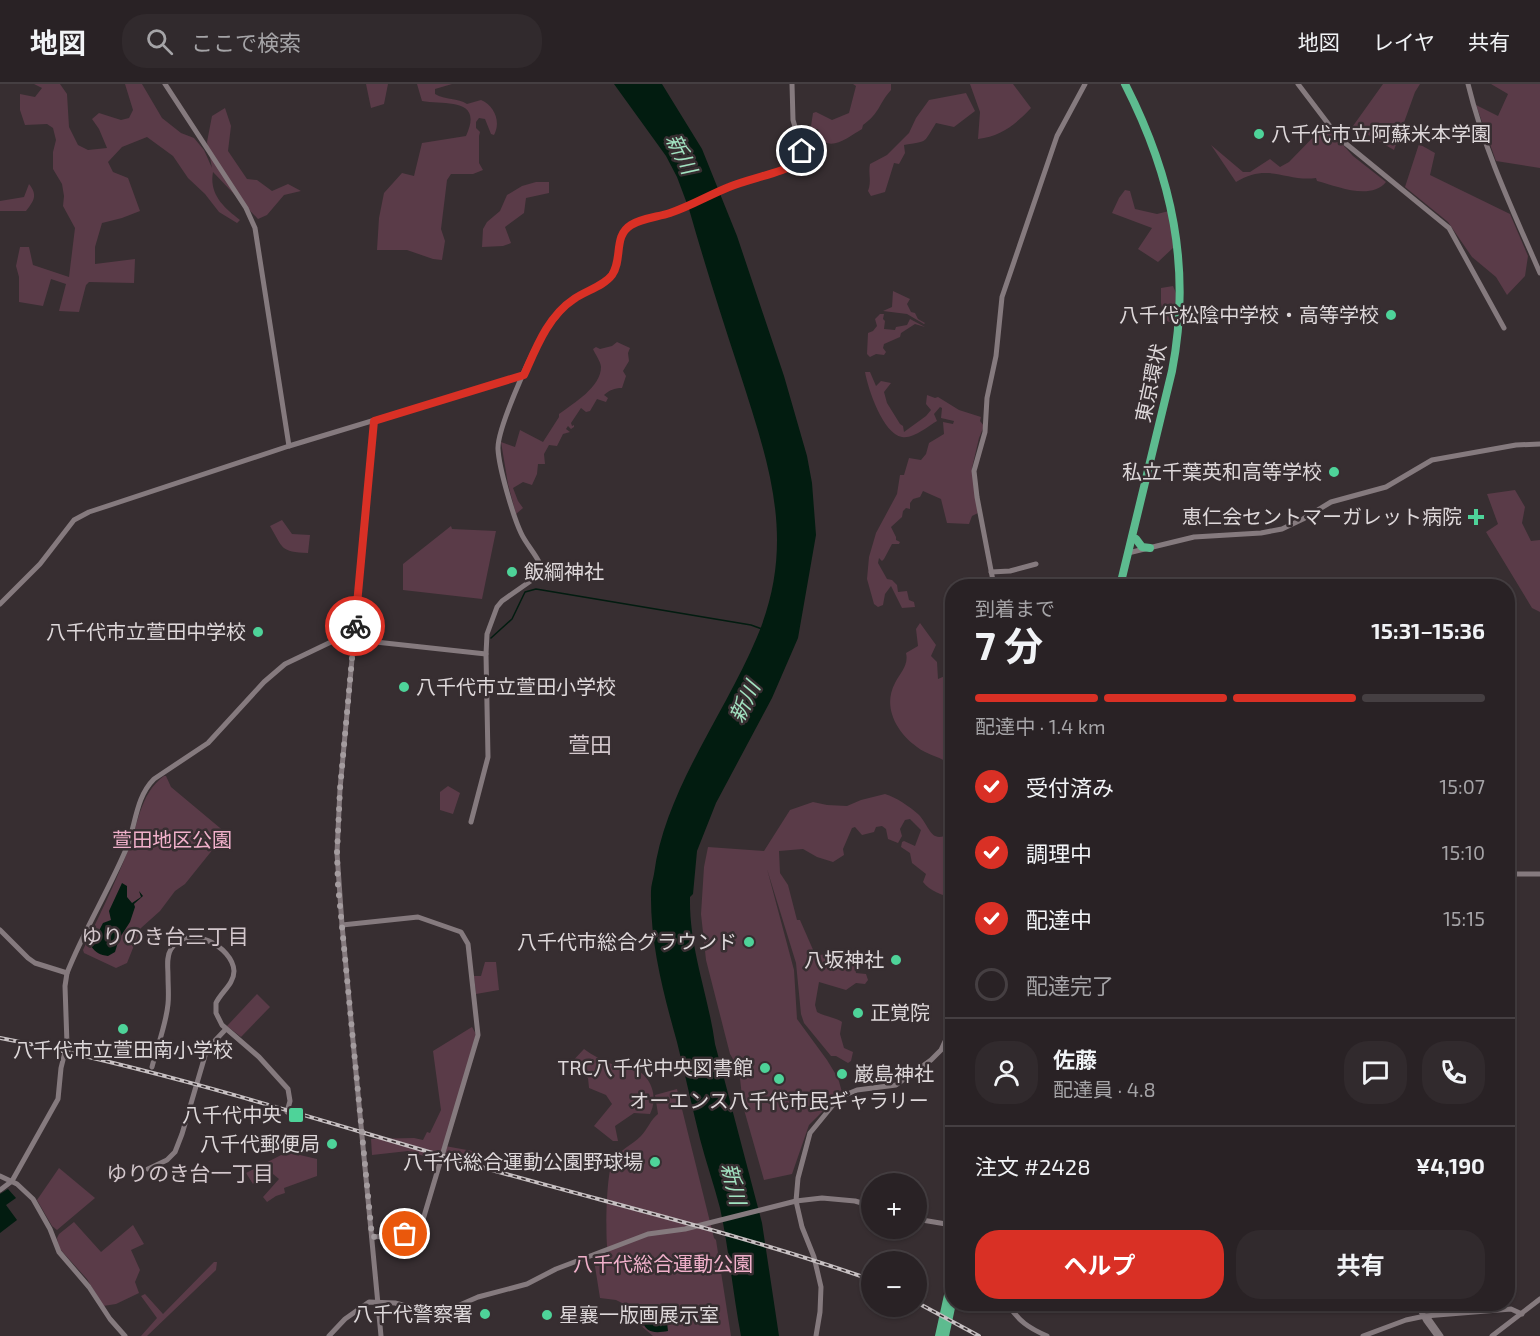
<!DOCTYPE html>
<html lang="ja">
<head>
<meta charset="utf-8">
<style>
  body { margin:0; font-family:"Exo 2","Noto Sans JP",sans-serif; background:#312a2d; color:#f1f3f6; height:100vh; display:flex; flex-direction:column; font-size:22px; white-space:nowrap }
  * { box-sizing:border-box; margin:0 }
  p { font-size:20px; color:#a5a4a7 }
  .icon { flex:none; width:33px; height:33px; fill:none; stroke:currentColor; stroke-width:2; stroke-linecap:round; stroke-linejoin:round }
  .map { position:relative; flex:1; overflow:hidden }
  .drawer { position:absolute; left:945px; top:495px; width:570px; height:732px; display:flex; flex-direction:column; background:#292225; border-radius:24px; box-shadow:0 2px 4px #0004,0 0 0 2px #453f42 }
  .drawer>* { flex:none }
  .buttons { position:absolute; left:861px; top:1089px; display:grid; gap:12px }
  .buttons a { display:grid; place-items:center; width:66px; height:66px; border-radius:50%; background:#292225; box-shadow:0 2px 4px #0004,0 0 0 2px #453f42; font-size:30px }
  .pin { position:absolute; display:grid; place-items:center; width:51px; height:51px; color:#fff; margin:-26px; border:3px solid #fff; border-radius:50%; box-shadow:0 2px 6px #0007 }
  .courier { position:absolute; display:grid; place-items:center; width:60px; height:60px; margin:-30px; border:4px solid #d93025; border-radius:50%; background:#fff; color:#222; box-shadow:0 2px 8px #0007 }
  .headline em { font-style:normal; font-weight:700 }
  .headline div { display:flex; flex-direction:column-reverse }
  .headline { display:flex; align-items:center; justify-content:space-between; height:102px; padding:0 30px }
  h1 { font-size:39px; font-weight:700; line-height:45px }
  .bar { display:grid; grid-template-columns:repeat(4,1fr); gap:9px 6px; align-content:center; height:72px; padding:0 30px }
  .bar i { height:8px; border-radius:4px; background:#453f42 }
  .bar .selected { background:#d93025 }
  .bar p { grid-column:span 4 }
  .line { display:flex; align-items:center; gap:15px; padding:0 30px; border-top:2px solid #453f42 }
  .line div { flex:1 }
  .round { display:grid; place-items:center; flex:none; width:63px; height:63px; border-radius:24px; background:#312a2d }
  ol { padding:0 30px; list-style:none }
  li { display:flex; align-items:center; gap:18px; height:66px }
  li p { margin-inline-start:auto }
  li .icon { padding:6px; border-radius:50%; background:#d93025; color:#fff; stroke-width:4 }
  li:last-child { color:#a5a4a7 }
  li i { width:33px; height:33px; border:3px solid #453f42; border-radius:50% }
  .action { display:flex; gap:12px; margin-top:auto; padding:12px 30px }
  .action a { flex:1; height:69px; border-radius:24px; background:#d93025; color:#fff; font-size:24px; font-weight:700; line-height:69px; text-align:center }
  .action a+a { background:#312a2d; color:#f1f3f6 }
  header { display:flex; align-items:center; gap:36px; box-sizing:border-box; height:84px; padding:0 30px; background:#292225; border-bottom:2px solid #453f42 }
  header strong { font-size:28px }
  nav { display:flex; gap:33px; margin-inline-start:auto; font-size:21px }
  .search { width:420px; height:54px; background:#312a2d; display:flex; align-items:center; gap:15px; box-sizing:border-box; padding:0 21px; border-radius:24px; color:#a5a4a7; font-size:22px }
  .map>svg:first-child { display:block }
  .green { fill:#5a3b48 }
  .water { fill:#021c10 }
  .lines { fill:none; stroke-linecap:round; stroke-linejoin:round }
  .stream { stroke:#021c10; stroke-width:1.5 }
  .minor { stroke:#857a7e; stroke-width:5 }
  .highway { stroke:#5dbb8f; stroke-width:8 }
  .rail-casing { stroke:#c7c0c2; stroke-width:4 }
  .rail { stroke:#372e31; stroke-width:1.5; stroke-dasharray:4.5; stroke-linecap:butt }
  .done { stroke:#a49c9f; stroke-width:6; stroke-dasharray:0 10.8 }
  .route { stroke:#d93025; stroke-width:8 }
  .poi-dot { fill:#4ed399; stroke:#372e31; stroke-width:2 }
  .labels { text-anchor:middle; stroke-width:5; stroke-linejoin:round; paint-order:stroke }
  .poi-label { font-size:20px; fill:#ded8da; stroke:#372e31; text-anchor:end }
  .street-label { font-size:20px; fill:#ded8da; stroke:#372e31 }
  .park-label { font-size:20px; fill:#f0b0ca; stroke:#372e31 }
  .water-label { font-size:21px; font-style:italic; fill:#a2e3c1; stroke:#372e31 }
  .neighbourhood-label { font-size:21px; fill:#d3c7cc; stroke:#372e31 }
  .quarter-label { font-size:22px; fill:#d3c7cc; stroke:#372e31 }
</style>
</head>
<body>
<header>
<strong>地図</strong>
<div class="search"><svg class="icon" aria-label="search" viewBox="0 0 24 24"><circle cx="10" cy="10" r="6"/><path d="M15 15l6 6"/></svg>ここで検索</div>
<nav><a>地図</a><a>レイヤ</a><a>共有</a></nav>
</header>
<div class="map">
<svg width="1540" height="1252" viewBox="0 0 1540 1252">
  <rect width="100%" height="100%" fill="#372e31"/>
  <g class="green">
    <path d="M34 0H60L67 10 69 43 78 61 88 66 107 64 99 45 92 35 99 29 121 36 129 34 133 26 125 0H142L162 34 181 49 194 54 204 66 212 84 207 58 212 32 225 24 231 42 228 67 247 95 257 96 272 107 288 100 301 107 284 111 267 131 258 135 213 88C209 110 223 123 240 136L237 139 219 128 205 110 188 94 173 72 147 53 122 63 108 78 113 88 128 94 140 127 122 134 102 139 95 163V180L135 175 134 199 89 198 86 201 79 228 59 227 66 200 51 195 43 222 19 218V193L16 182 20 163H29L33 181 69 193 75 144 63 122 64 112 62 100 53 85V68L56 56 53 44 47 40 25 41 20 26V10L35 13 42 4Z"/>
    <path d="M366 0H388L384 20 371 24Z"/>
    <path d="M417 0H452L435 5V10C445 16 458 14 467 20L481 16C495 22 501 38 494 51L491 50 485 35 479 34 476 38V44L480 48 479 52V79L483 86 473 90H451L447 96 441 145 445 157 442 176 433 175 407 166H377L379 134 384 109 402 89 414 92 422 59 466 52C484 13 445 21 422 17Z"/>
    <path d="M853 0H891V6C879 19 880 29 863 41L862 45C847 54 824 73 818 45H814L811 42 813 29 816 28 832 36 849 29 856 2Z"/>
    <path d="M970 0H1013L1031 24C1015 41 1001 52 978 55L980 28Z"/>
    <path d="M1383 0H1420L1415 8 1394 66 1353 42Z"/>
    <path d="M1491 0H1540V84L1496 77 1476 21 1498 32 1508 10Z"/>
    <path d="M966 9 975 27 954 43 936 39C923 60 928 57 904 61L905 69 899 80 894 79 885 108 871 112 868 107C872 97 868 90 870 80L887 71 909 49 916 34 929 16Z"/>
    <path d="M1325 41 1353 72 1386 98C1370 117 1337 102 1317 97L1316 94C1286 98 1268 78 1236 98L1211 61 1243 88H1250L1270 75 1280 83 1289 78Z"/>
    <path d="M1419 60 1435 69 1430 91 1510 130 1528 172 1525 192 1507 211 1496 193 1472 173 1448 138 1405 103Z"/>
    <path d="M536 98H549V109L526 114 524 129 505 143 511 159 503 162 482 163 483 145 487 138 500 127 507 111 522 102Z"/>
    <path d="M29 100C38 111 34 117 26 127H0V117L24 113Z"/>
    <path d="M1125 106 1130 107 1135 125 1157 130 1169 127 1174 163 1158 178 1138 165 1152 144 1112 129 1119 114Z"/>
    <path d="M1173 202 1176 209 1175 236 1169 238 1164 235 1161 219V204Z"/>
    <path d="M893 207 910 215 907 220 911 228 915 229 918 235 925 239 924 240 907 230 883 227 892 223Z"/>
    <path d="M880 230H884L883 235 885 237 884 245 895 246 896 243 907 241 910 235 925 243 915 240 901 249 900 253 884 260 883 264 886 268 884 271 876 270 870 273 867 270 868 249 873 247 877 242 875 235Z"/>
    <path d="M617 258 630 264 628 269 629 277 623 287 626 292 622 304C614 304 610 306 604 311L608 314 606 318 597 315 590 327 586 328 581 324 571 339 572 342 574 341V343L571 345 568 342 566 345 570 348 563 350 557 362 549 361 544 370 545 380H538L537 390 532 401 523 398 513 404 518 417 523 424 516 430 508 400 501 358 515 363 520 346 543 358 559 333V330C574 319 601 303 601 283 601 278 595 270 593 265L596 263 600 265 612 262Z"/>
    <path d="M865 288H870L876 302 881 297 891 299 884 308 887 319 900 340 903 342 904 348 926 332 931 326 926 320 927 311 935 314 938 313 959 326 981 333 980 337 984 342 979 354 972 384 978 429 972 432 969 440 947 439 941 415 923 407 920 413 913 415 910 419V425L906 424 903 427 902 433 891 443 896 453V456L900 458 899 460H892L884 475 882 477 879 474 878 479 887 495 892 496 897 501 898 508 907 507 909 516 914 518 915 523 902 524 891 502 885 510 883 521 878 523 874 520 867 495 869 473 876 449 897 410 900 391H904L909 374 921 376 926 370 929 359 944 350 943 338 953 340 954 337 941 334 942 324 940 323 934 330 937 337C928 342 914 355 902 353 883 350 868 305 865 288Z"/>
    <path d="M1515 406 1525 423 1522 439 1531 457 1540 456V528L1532 524 1486 448 1498 440 1487 410Z"/>
    <path d="M282 436 292 450 310 451 308 469C280 468 283 464 270 442Z"/>
    <path d="M451 442 452 445 496 447 482 515 403 506V480Z"/>
    <path d="M920 539 936 561 931 572 937 578 938 595 952 589V683L951 676 947 678C937 672 926 670 917 663 897 649 882 623 895 599 900 589 909 581 906 569L918 562 916 545Z"/>
    <path d="M164 692H166L171 703 226 749 185 800 175 807 160 827 141 844 127 879 116 884 84 869 83 866C98 834 114 802 127 769 138 743 139 710 164 692Z"/>
    <path d="M448 702 460 709 453 730 440 726V708Z"/>
    <path d="M885 710C896 713 910 723 918 730 931 743 930 762 952 748V814C942 811 930 807 923 798L926 790 912 779 910 769 901 763 902 758 904 757 915 762 921 746 910 735 905 736 900 745 902 752 898 759 888 755 886 745 882 742 876 743 874 748 862 751 855 743 852 744 843 765 844 771 833 778 817 773 803 765 779 767 780 789 788 801 797 836H800L814 868 819 871 829 870C839 881 839 882 855 882L856 889 866 890 868 896 865 900 856 899 846 906 819 898 815 921 817 928C824 932 839 935 842 938L840 950 844 964 853 968 851 977 848 979 836 972H831L804 939 801 930 796 879 767 785 794 886 797 935 827 976 838 994 842 1008 809 1041 792 1090 764 1096 743 1022 739 985 730 970 706 876 701 830 704 783 708 763 764 767 790 726 813 718 827 721 847 722 861 716Z"/>
    <path d="M485 878H496L499 906 476 910 474 892H481Z"/>
    <path d="M257 910 270 923 241 953 227 942Z"/>
    <path d="M472 943 476 950 445 1062 478 1068 480 1071 477 1078 443 1068 439 1077 408 1067 372 1071 371 1055 414 1054 423 1056 427 1048 430 1049 441 1026 433 967Z"/>
    <path d="M584 965C592 971 600 975 609 979 616 982 624 981 632 984 651 990 659 1013 650 1030L634 1029 615 1042 618 1057H613L594 1042 612 1020 606 1011 589 1004 588 994 568 982Z"/>
    <path d="M677 1005 714 1154 716 1156 731 1252H653L633 1235 628 1222 616 1216 600 1214 594 1176 608 1169C605 1157 606 1087 613 1077 619 1066 632 1061 641 1052 647 1046 651 1035 658 1030L655 1011Z"/>
    <path d="M287 1068 317 1075V1092L284 1104 285 1109 276 1112 267 1118 263 1113 279 1095 267 1085 253 1100 246 1089Z"/>
    <path d="M59 1084 95 1114 57 1146 52 1142 37 1116Z"/>
    <path d="M74 1138 101 1168 133 1141 144 1160 131 1166 140 1186 135 1198 139 1209 116 1220 103 1222 87 1195 59 1164 57 1154 59 1150Z"/>
    <path d="M214 1178H217L216 1186 147 1252H141L157 1234 141 1212 145 1210 163 1230Z"/>
  </g>
  <g class="water">
    <path d="M614 0H662L702 65 737 152 784 292 807 372 812 399 816 451 798 554 772 614 716 719 697 767 693 810 690 813C689 865 708 909 715 960L762 1139 779 1252H741C733 1210 729 1166 720 1124 714 1101 706 1078 700 1055 692 1023 685 990 677 958 663 908 650 859 651 807 651 801 653 796 654 790 665 706 725 630 757 553 798 456 768 377 738 283 721 231 704 178 689 125L677 93 666 72Z"/>
    <path d="M122 799 127 802V813L132 819 141 813 139 807 143 812 134 820 135 823 130 838 119 855 115 868 108 872C100 871 96 869 91 862L103 839 111 836 109 827Z"/>
    <path d="M8 1105 16 1114 6 1121 17 1136 0 1149V1110Z"/>
    <path d="M655 1221 665 1222 668 1247C656 1249 645 1250 642 1235L648 1230 650 1224Z"/>
  </g>
  <g class="lines">
    <path class="stream" d="M491 554 512 535 525 508 536 505 751 541 762 545"/>
    <g class="minor">
      <path d="M165 0 246 124 255 144 289 362"/>
      <path d="M1298 0 1339 54 1449 144 1504 244"/>
      <path d="M1468 0C1484 66 1513 127 1540 189"/>
      <path d="M374 337 340 705 337 769 342 841 381 1252"/>
      <path d="M1128 469 1194 453 1261 449 1282 445 1303 435 1331 418 1386 403 1432 376 1516 361 1540 360"/>
      <path d="M991 488 1010 487 1036 480"/>
      <path d="M994 502 977 413 974 387 985 348 987 314 996 272 1002 213 1057 52 1085 0"/>
      <path d="M0 520 40 480 74 436 89 428 289 362 524 291"/>
      <path d="M471 738 488 673 486 570 487 550 497 523 502 517 532 496 540 480C535 469 526 460 521 449 513 432 499 384 498 365 497 345 529 275 540 255 548 242 558 230 568 219 580 207 599 205 611 193 624 177 612 151 632 140 643 134 659 133 671 129 691 122 710 110 729 103 751 94 784 88 802 76V67L793 36 792 0"/>
      <path d="M1508 790H1540"/>
      <path d="M342 841 418 833 461 848 468 860 478 951 422 1139C411 1154 388 1151 372 1153"/>
      <path d="M0 846 28 874 35 879 67 889"/>
      <path d="M152 983C157 963 166 941 168 920 169 911 168 901 168 892 168 883 166 873 171 865 188 838 233 863 234 887 234 900 221 908 216 919V929L222 941 259 973 288 1005 290 1017 287 1028"/>
      <path d="M148 1085 167 1076 175 1068 182 1050 207 965 226 945"/>
      <path d="M0 1092 17 1100 33 1115 50 1145 59 1168 89 1203 110 1235 125 1252"/>
      <path d="M0 1106 12 1097 58 1015 61 984 67 960 65 902 67 889C84 846 109 806 127 763 136 739 136 713 154 695L208 659 264 598 285 580 331 558 348 555 486 570"/>
      <path d="M916 1135 952 1141"/>
      <path d="M1008 1220C1018 1237 1029 1244 1047 1252"/>
      <path d="M1417 1220 1426 1237 1437 1252"/>
      <path d="M1425 1232 1429 1235 1441 1252"/>
      <path d="M329 1252 345 1235 369 1218 395 1219 429 1228 446 1227 478 1213 527 1200 556 1185 648 1150 685 1145 796 1117 822 1114 855 1117 872 1122"/>
      <path d="M816 1252 820 1228 821 1203 814 1173 802 1143 796 1117 798 1094 810 1049 833 1021 845 1011 857 1006 896 1001 931 976 941 966 947 953 952 908"/>
      <path d="M1363 1252 1406 1236 1425 1232 1511 1225 1522 1230"/>
      <path d="M1492 1252 1540 1215"/>
    </g>
    <g class="highway">
      <path d="M1136 455 1142 463 1150 464"/>
      <path d="M1120 502 1172 287C1192 184 1172 92 1125 0"/>
      <path d="M939 1252 952 1193"/>
      <path d="M945 1252 952 1219"/>
    </g>
    <defs>
      <g id="rail">
        <path d="M0 954C161 985 317 1036 474 1081 607 1119 741 1150 872 1196"/>
        <path d="M916 1218 979 1252"/>
      </g>
    </defs>
    <use href="#rail" class="rail-casing"/>
    <use href="#rail" class="rail"/>
  </g>
  <g class="lines">
    <path class="done" d="M355 542 340 705 337 769 338 801 372 1153 405 1150"/>
    <path class="route" d="M355 542 374 337 524 291C536 264 548 232 574 215 585 207 604 202 612 191 623 175 613 152 631 141 642 134 658 133 670 129 691 122 709 111 729 103 750 94 784 89 802 76V67"/>
  </g>
  <g class="poi-dot">
    <circle cx="1259" cy="50" r="6"/>
    <circle cx="1391" cy="231" r="6"/>
    <circle cx="1334" cy="388" r="6"/>
    <path d="M1473 424h6v6h6v6h-6v6h-6v-6h-6v-6h6z"/>
    <circle cx="512" cy="488" r="6"/>
    <circle cx="258" cy="548" r="6"/>
    <circle cx="404" cy="603" r="6"/>
    <circle cx="749" cy="858" r="6"/>
    <circle cx="896" cy="876" r="6"/>
    <circle cx="858" cy="929" r="6"/>
    <circle cx="123" cy="945" r="6"/>
    <circle cx="765" cy="984" r="6"/>
    <circle cx="842" cy="990" r="6"/>
    <circle cx="779" cy="995" r="6"/>
    <rect x="288" y="1023" width="16" height="16" rx="3"/>
    <circle cx="332" cy="1060" r="6"/>
    <circle cx="655" cy="1078" r="6"/>
    <circle cx="485" cy="1230" r="6"/>
    <circle cx="547" cy="1231" r="6"/>
  </g>
  <g class="labels">
    <g class="poi-label">
      <text x="1271" y="57" text-anchor="start">八千代市立阿蘇米本学園</text>
      <text x="1379" y="238">八千代松陰中学校・高等学校</text>
      <text x="1322" y="395">私立千葉英和高等学校</text>
      <text x="1462" y="440">恵仁会セントマーガレット病院</text>
      <text x="524" y="495" text-anchor="start">飯綱神社</text>
      <text x="246" y="555">八千代市立萱田中学校</text>
      <text x="416" y="610" text-anchor="start">八千代市立萱田小学校</text>
      <text x="737" y="865">八千代市総合グラウンド</text>
      <text x="884" y="883">八坂神社</text>
      <text x="870" y="936" text-anchor="start">正覚院</text>
      <text x="123" y="973" text-anchor="middle">八千代市立萱田南小学校</text>
      <text x="753" y="991">TRC八千代中央図書館</text>
      <text x="854" y="997" text-anchor="start">巌島神社</text>
      <text x="779" y="1024" text-anchor="middle">オーエンス八千代市民ギャラリー</text>
      <text x="282" y="1038">八千代中央</text>
      <text x="320" y="1067">八千代郵便局</text>
      <text x="643" y="1085">八千代総合運動公園野球場</text>
      <text x="473" y="1237">八千代警察署</text>
      <text x="559" y="1238" text-anchor="start">星襄一版画展示室</text>
    </g>
    <g class="street-label">
      <text transform="translate(1151 299) rotate(-78)" y="7">東京環状</text>
    </g>
    <g class="park-label">
      <text x="172" y="763">萱田地区公園</text>
      <text x="663" y="1187">八千代総合運動公園</text>
    </g>
    <g class="water-label">
      <text transform="translate(681 70) rotate(64)" y="7">新川</text>
      <text transform="translate(745 618) rotate(-64)" y="7">新川</text>
      <text transform="translate(733 1100) rotate(76)" y="7">新川</text>
    </g>
    <g class="neighbourhood-label">
      <text x="165" y="860">ゆりのき台三丁目</text>
      <text x="190" y="1097">ゆりのき台一丁目</text>
    </g>
    <g class="quarter-label">
      <text x="590" y="669">萱田</text>
    </g>
  </g>
</svg>
<div class="buttons">
<a>+</a>
<a>−</a>
</div>
<div class="pin" style="left:405px;top:1150px;background:#ea580c"><svg class="icon" aria-label="bag" viewBox="0 0 24 24"><path d="M5 8h14l-1 12H6zM9 8a3 3 0 0 1 6 0"/></svg></div>
<div class="pin" style="left:802px;top:67px;background:#1f2937"><svg class="icon" aria-label="home" viewBox="0 0 24 24"><path d="M3 11l9-7 9 7M6 9v11h12V9"/></svg></div>
<div class="courier" style="left:355px;top:542px"><svg class="icon" aria-label="bike" viewBox="0 0 24 24"><circle cx="6" cy="16" r="4"/><circle cx="18" cy="16" r="4"/><path d="M6 16l4-8h5l3 8M10 8l3 8H6M13 5h3"/></svg></div>
<section class="drawer">
<div class="headline"><div><h1>7 分</h1><p>到着まで</p></div><em>15:31–15:36</em></div>
<div class="bar"><i class="selected"></i><i class="selected"></i><i class="selected"></i><i></i><p>配達中 · 1.4 km</p></div>
<ol>
<li><svg class="icon" aria-label="check" viewBox="0 0 24 24"><path d="M5 12l5 5 9-10"/></svg>受付済み<p>15:07</p></li>
<li><svg class="icon" aria-label="check" viewBox="0 0 24 24"><path d="M5 12l5 5 9-10"/></svg>調理中<p>15:10</p></li>
<li><svg class="icon" aria-label="check" viewBox="0 0 24 24"><path d="M5 12l5 5 9-10"/></svg>配達中<p>15:15</p></li>
<li><i></i>配達完了</li>
</ol>
<div class="line" style="height:108px"><a class="round"><svg class="icon" aria-label="person" viewBox="0 0 24 24"><circle cx="12" cy="8" r="4"/><path d="M4 21q1-7 8-7t8 7"/></svg></a><div><b>佐藤</b><p>配達員 · 4.8</p></div><a class="round"><svg class="icon" aria-label="chat" viewBox="0 0 24 24"><path d="M4 5h16v11H9l-5 4z"/></svg></a><a class="round"><svg class="icon" aria-label="phone" viewBox="0 0 24 24"><path d="M5 4h4l2 5-3 2q2 4 5 5l2-3 5 2v4C11 20 4 13 5 4z"/></svg></a></div>
<div class="line" style="height:78px"><div>注文 #2428</div><b>¥4,190</b></div>
<div class="action"><a>ヘルプ</a><a>共有</a></div>
</section>
</div>
</body>
</html>
